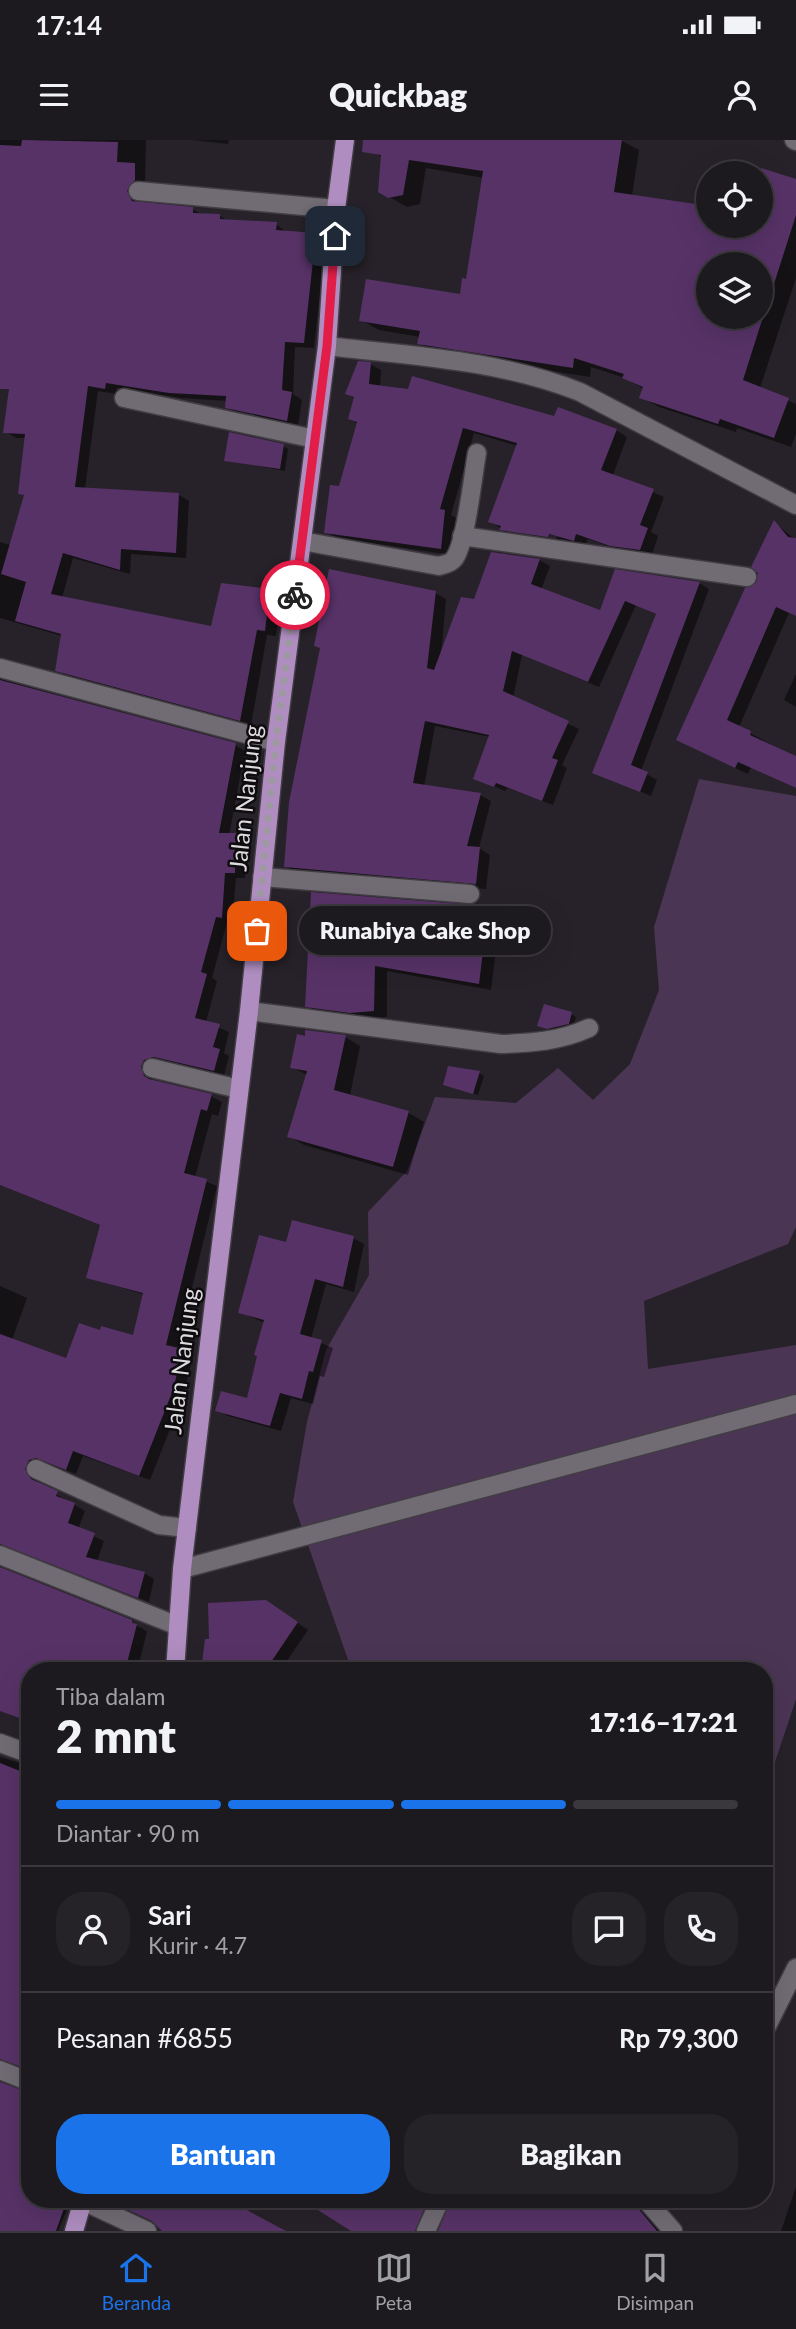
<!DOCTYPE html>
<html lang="id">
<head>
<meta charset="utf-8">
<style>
  body { margin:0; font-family:Lato,sans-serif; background:#252328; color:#f1f3f6; height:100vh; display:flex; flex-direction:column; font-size:26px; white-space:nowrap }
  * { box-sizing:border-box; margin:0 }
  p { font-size:23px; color:#a0a1a4 }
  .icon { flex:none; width:38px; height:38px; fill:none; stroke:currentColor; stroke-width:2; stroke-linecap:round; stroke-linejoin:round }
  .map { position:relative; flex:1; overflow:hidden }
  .sheet { position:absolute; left:21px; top:1522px; width:752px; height:546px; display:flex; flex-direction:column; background:#1d1a1f; border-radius:28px; box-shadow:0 7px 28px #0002,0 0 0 2px #3b383d }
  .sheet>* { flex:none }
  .buttons { position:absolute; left:696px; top:21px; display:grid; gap:14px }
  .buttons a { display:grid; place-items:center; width:77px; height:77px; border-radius:50%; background:#1d1a1f; box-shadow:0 7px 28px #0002,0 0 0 2px #3b383d; font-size:35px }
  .pin { position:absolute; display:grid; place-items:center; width:60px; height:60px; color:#fff; margin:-30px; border-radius:14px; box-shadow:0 4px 10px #0006 }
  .courier { position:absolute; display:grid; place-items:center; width:70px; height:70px; margin:-35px; border:5px solid #e11d48; border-radius:50%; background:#fff; color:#222; box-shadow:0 2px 9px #0007 }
  .bubble { position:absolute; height:49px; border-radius:24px; background:#1d1a1f; box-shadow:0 7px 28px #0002,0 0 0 2px #3b383d; font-size:23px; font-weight:800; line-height:49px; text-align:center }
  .headline em { font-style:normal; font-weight:800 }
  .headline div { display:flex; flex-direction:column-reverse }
  .headline { display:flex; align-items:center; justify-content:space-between; height:119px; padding:0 35px }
  h1 { font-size:46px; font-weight:800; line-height:52px }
  .bar { display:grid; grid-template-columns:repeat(4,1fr); gap:10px 7px; align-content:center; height:84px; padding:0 35px }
  .bar i { height:9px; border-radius:5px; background:#3b383d }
  .bar .selected { background:#1a73e8 }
  .bar p { grid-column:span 4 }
  .line { display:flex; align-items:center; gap:18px; padding:0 35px; border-top:2px solid #3b383d }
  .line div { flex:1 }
  .round { display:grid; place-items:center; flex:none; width:74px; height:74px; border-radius:28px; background:#252328 }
  .cta { display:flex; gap:14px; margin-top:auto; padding:14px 35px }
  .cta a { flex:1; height:80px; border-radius:28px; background:#1a73e8; color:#fff; font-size:28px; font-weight:800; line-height:80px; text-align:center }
  .cta a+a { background:#252328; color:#f1f3f6 }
  .status { display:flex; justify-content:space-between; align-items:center; height:49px; padding:0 35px; background:#1d1a1f; direction:ltr }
  .status svg { height:19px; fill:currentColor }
  header { display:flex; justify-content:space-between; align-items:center; height:91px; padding:0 35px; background:#1d1a1f; font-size:32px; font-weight:800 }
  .dock { display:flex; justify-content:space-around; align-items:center; height:98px; border-top:2px solid #3b383d; background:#1d1a1f; font-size:19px; color:#a0a1a4 }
  .dock a { display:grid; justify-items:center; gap:4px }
  .dock .selected { color:#1a73e8 }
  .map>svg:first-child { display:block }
  .green { fill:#4b3555 }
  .shadow { fill:#0007; fill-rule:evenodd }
  .building { fill:#573267 }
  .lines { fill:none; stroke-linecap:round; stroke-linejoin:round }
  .minor-casing { stroke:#413d43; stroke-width:21 }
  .major-casing { stroke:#413d43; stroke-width:21 }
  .minor { stroke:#716b74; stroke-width:18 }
  .major { stroke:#af8dc0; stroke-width:18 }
  .done { stroke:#9d9a9f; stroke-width:7; stroke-dasharray:0 12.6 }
  .route { stroke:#e11d48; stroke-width:9 }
  .labels { text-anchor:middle; stroke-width:5; stroke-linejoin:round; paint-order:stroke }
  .street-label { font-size:24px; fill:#dddade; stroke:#0e0c0f }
</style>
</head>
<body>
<div class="status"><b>17:14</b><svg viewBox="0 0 49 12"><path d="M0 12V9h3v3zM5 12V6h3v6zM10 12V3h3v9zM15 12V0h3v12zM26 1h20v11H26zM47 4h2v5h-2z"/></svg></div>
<header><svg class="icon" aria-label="menu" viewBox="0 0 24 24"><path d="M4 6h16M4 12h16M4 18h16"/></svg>Quickbag<svg class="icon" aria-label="person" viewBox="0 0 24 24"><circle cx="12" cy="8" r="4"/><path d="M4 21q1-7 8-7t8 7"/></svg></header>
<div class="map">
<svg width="796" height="2091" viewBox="0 0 796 2091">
  <rect width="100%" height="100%" fill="#272229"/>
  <path class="green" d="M699 639 796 656V1087L788 1104 644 1161 648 1229 796 1205V1559L765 1652V1531H352L293 1362 307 1282 326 1210 369 1135 368 1072 407 1031 435 957 516 963 558 928 593 960 630 924 659 850 654 787Z"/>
  <g class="shadow">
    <path d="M0 0H146L145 46 137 56 138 64 192 69 203 75 220 76 228 81 276 84 286 92 315 95 326 101 314 208 295 207 293 254 302 260 298 286 237 273 226 267 227 261 181 258 117 248 116 254 98 251 85 349 179 355 189 361 186 418 131 414 130 434 73 418 62 458 212 488 269 451 280 457 276 496 267 495 251 585 67 536 57 530 62 496 0 478V402L10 405 25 356 20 353 26 298H16L6 292 14 237 0 234Z"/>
    <path d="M192 0H229L228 4Z"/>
    <path d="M377 0 622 1 639 10 632 56 709 86H761V33H726L731 20 796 41V138L760 248 796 264V294L791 307 737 288 736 292 659 267 641 257 644 249 622 237 591 227 590 237 437 213 419 203 420 197 379 190 361 180 461 156 467 141 484 38 426 28 420 64 407 67 379 51 382 17 375 13ZM709 124H761V177H709Z"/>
    <path d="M370 224 381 230 380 247 555 278 616 290 627 297 613 335 664 357 651 392 658 396 652 415 623 411 588 399 585 406 561 399 559 402 512 395 501 389 491 381 518 306 474 293 451 375 456 378 452 415 337 398 326 392 358 284 350 279 355 258 347 253ZM505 389 557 396 556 400 509 393Z"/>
    <path d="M283 306 288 309 285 331 226 320Z"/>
    <path d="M775 383 796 400V476L789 473 739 587 796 618V648L751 627 748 634 691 607 758 445Z"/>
    <path d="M539 420 550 426 541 450 601 472 616 431 699 443 709 449 641 631 657 640 651 656 594 632 657 475 636 465 599 547 522 515 513 558 579 589 562 625 567 628 553 665 507 648 505 651 475 638 490 597 435 586 424 647 480 655 491 661 479 708 490 715 486 749 296 733 286 726 435 453 446 459 441 516 475 461Z"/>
    <path d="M796 534V567L784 560Z"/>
    <path d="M0 539 235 605 245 611 229 695 246 701 245 738H236L232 783 227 782 212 838 217 841 206 882 229 892 224 913 229 916 224 936 166 922 155 925 151 933 153 942 211 956 222 962 218 976 212 974 195 1037 217 1046 177 1209 193 1217 183 1256 150 1340 83 1316 76 1334 47 1323 39 1326 35 1336 40 1345 85 1371 78 1389 104 1401 97 1421 144 1433 154 1439 149 1462 16 1409 4 1411 0 1420V1146L27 1158 12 1200 67 1220 101 1193 134 1197 145 1155 88 1137 102 1086 0 1045Z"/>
    <path d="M472 766 485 774 484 779 499 786 491 850 387 831V877L364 879 320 873 307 866Z"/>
    <path d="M571 874 576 877 573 886 554 891 544 888Z"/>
    <path d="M345 897 360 906 350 956 409 973 424 982 408 1035 304 1005 289 996 307 935 292 927Z"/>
    <path d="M479 933 484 936 478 955 445 945Z"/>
    <path d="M353 1098 364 1104 354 1152 326 1144 311 1199 333 1208 324 1237 320 1236 313 1264 291 1258 281 1291 228 1276 217 1270 248 1260 265 1183 240 1172 287 1104Z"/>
    <path d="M0 1425 4 1431 142 1488 147 1492 137 1531H30V1583L0 1570Z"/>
    <path d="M277 1469 308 1490 280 1531H203L207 1501Z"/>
    <path d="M330 1526 338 1531H326Z"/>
    <path d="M0 1617 30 1626V1930L0 1919Z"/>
    <path d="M765 1841 776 1847 765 1882Z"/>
    <path d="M0 1975 30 2060H71L58 2091H0Z"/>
    <path d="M796 2047V2091H781Z"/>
    <path d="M305 2060H441L428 2091H361Z"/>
    <path d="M451 2060H599V2091H439L452 2065Z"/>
    <path d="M614 2060H645L646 2074 661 2091H619Z"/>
  </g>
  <g class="building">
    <path d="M22 0 118 2 117 22 135 23V40L127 51 132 61 193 67V73L220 74V79L277 82 276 90 316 93 304 203 285 202 282 250 292 252 287 281 225 268 226 256 169 253 106 243 105 249 88 246 75 347 179 353 176 413 121 409 120 430 63 413 51 454 211 486 221 443 270 449 265 491 257 490 240 581 55 531 61 494 15 481 26 442 1 434 24 355 18 354 25 294 3 293 9 249H0V5L21 6Z"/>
    <path d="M363 0H622L614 52 709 66V86H761V28L796 39V75L766 169 761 168V124H709V177H763L743 240 789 258 774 298 720 279 718 284 639 258 643 247 622 238 624 234 574 218 573 228 417 204 420 191 359 181 366 139 460 154 462 138 466 139 483 31 409 20 403 55 388 58 378 52 381 15 362 12Z"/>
    <path d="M358 221 371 222 369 244 408 249 412 236 554 276 558 267 617 289 601 330 654 349 640 385 648 388 640 410 610 406 576 394 574 401 549 394 548 397 499 390 501 386 488 382 517 303 463 288 440 369 445 370 441 409 324 393 330 345 339 346 357 282 348 279 354 257 345 254Z"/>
    <path d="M229 292 284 304 280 329 224 321Z"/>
    <path d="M774 380 788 397 796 398V476L776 467 727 580 751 591 750 595 796 616V648L738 622 735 628 676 600 745 448 756 443 758 433 751 427Z"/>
    <path d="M491 412 540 419 531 444 600 470 615 429 700 442 631 625 648 632 640 652 592 633 656 474 625 461 588 542 512 511 503 551 569 581 552 618 558 620 542 661 496 643 494 647 473 639 489 595 425 581 413 643 481 653 467 706 480 707 476 744 284 727 289 662 320 508 314 506 329 429 436 451 427 528 434 530 461 457 474 459Z"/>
    <path d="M0 540 236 603 219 693H236L235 733H225L222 778 216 777 201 832 207 834 195 878 220 884 213 907 220 909 214 931 154 917 144 920 141 926 144 936 149 939 212 954 207 971 201 969 184 1033 207 1039 166 1205 183 1209 173 1250 139 1336 73 1311 66 1330 36 1318 29 1320 25 1329 31 1339 58 1351 56 1356 75 1363 68 1383 95 1393 86 1417 145 1432 138 1458 0 1404V1194L66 1218 79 1183 100 1190 101 1186 133 1195 143 1153 86 1138 100 1085 0 1045Z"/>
    <path d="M311 752 473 765 472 775 487 778 479 844 375 826 374 871 350 873 305 867Z"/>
    <path d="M544 864 572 872 569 884 547 889 537 886Z"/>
    <path d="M305 890 346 895 334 950 409 971 393 1027 287 997 307 931 290 928 297 894 305 896Z"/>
    <path d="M448 926 480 931 473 954 443 945Z"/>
    <path d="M292 1080 354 1096 343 1147 315 1139 300 1194 322 1200 313 1232 309 1231 302 1259 280 1253 270 1286 215 1271 221 1251 247 1258 257 1216 254 1215 264 1180 238 1173 259 1095 286 1102Z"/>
    <path d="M0 1427 132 1480V1483L137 1484 125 1531H30V1582L0 1571Z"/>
    <path d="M266 1460 298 1482 265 1531H201L205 1499H209L208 1463Z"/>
    <path d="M0 1623 30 1635V1930L0 1919Z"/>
    <path d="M0 1942 30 1953V2060H67L56 2091H0Z"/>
    <path d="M107 2060H228L286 2091H162L152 2081Z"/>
    <path d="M302 2060H428L415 2091H351Z"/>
    <path d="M451 2060H635L637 2067 657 2091H438Z"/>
  </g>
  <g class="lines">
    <defs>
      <g id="minor">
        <path d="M794 0 796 1"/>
        <path d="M138 51 336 69"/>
        <path d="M327 206C412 216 500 220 580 252L796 365"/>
        <path d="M124 258 315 299"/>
        <path d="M462 396 747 437"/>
        <path d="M302 401 439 426C445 424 450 424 454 419 466 404 473 335 477 313"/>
        <path d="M0 528 276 602"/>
        <path d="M262 737 470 754"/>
        <path d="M249 871 501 904C533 903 560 901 589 888"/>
        <path d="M152 928 239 949"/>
        <path d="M36 1329 159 1385 187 1388"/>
        <path d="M0 1415 178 1486"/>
        <path d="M182 1429 796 1264"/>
        <path d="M0 1603 30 1614"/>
        <path d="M765 1890 796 1828"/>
        <path d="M0 1930 30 1942"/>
        <path d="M646 2060 673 2091"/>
        <path d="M83 2061 147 2091"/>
        <path d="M426 2091 440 2060"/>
      </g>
      <g id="major">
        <path d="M175 1531 182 1429 249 871 276 602 327 206 336 69 345 0"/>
        <path d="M74 2091 83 2060"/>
      </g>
    </defs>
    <use href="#minor" class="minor-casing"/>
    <use href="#major" class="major-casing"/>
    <use href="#minor" class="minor"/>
    <use href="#major" class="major"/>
  </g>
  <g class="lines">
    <path class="done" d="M257 791 276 602 295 455"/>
    <path class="route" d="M295 455 327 206 335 96"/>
  </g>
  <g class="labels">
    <g class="street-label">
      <text transform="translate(246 658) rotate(-84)" y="8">Jalan Nanjung</text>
      <text transform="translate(182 1221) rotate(-83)" y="8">Jalan Nanjung</text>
    </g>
  </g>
</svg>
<div class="buttons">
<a><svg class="icon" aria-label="locate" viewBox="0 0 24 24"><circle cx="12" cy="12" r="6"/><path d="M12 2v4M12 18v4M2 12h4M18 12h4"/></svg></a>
<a><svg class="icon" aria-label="layers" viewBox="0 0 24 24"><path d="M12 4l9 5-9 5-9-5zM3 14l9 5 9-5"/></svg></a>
</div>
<div class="pin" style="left:257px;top:791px;background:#ea580c"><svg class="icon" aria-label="bag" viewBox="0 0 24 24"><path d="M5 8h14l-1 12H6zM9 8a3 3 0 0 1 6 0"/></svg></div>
<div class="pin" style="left:335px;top:96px;background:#1f2937"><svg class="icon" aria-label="home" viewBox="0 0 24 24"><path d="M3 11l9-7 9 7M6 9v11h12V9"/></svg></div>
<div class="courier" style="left:295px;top:455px"><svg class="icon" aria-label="bike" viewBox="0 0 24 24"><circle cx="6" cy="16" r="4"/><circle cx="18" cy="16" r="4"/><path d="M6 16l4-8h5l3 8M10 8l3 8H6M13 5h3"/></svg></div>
<div class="bubble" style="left:299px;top:766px;width:252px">Runabiya Cake Shop</div>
<section class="sheet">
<div class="headline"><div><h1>2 mnt</h1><p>Tiba dalam</p></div><em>17:16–17:21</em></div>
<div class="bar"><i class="selected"></i><i class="selected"></i><i class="selected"></i><i></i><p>Diantar · 90 m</p></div>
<div class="line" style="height:126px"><a class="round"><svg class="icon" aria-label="person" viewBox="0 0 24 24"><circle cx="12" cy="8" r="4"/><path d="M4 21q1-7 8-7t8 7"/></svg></a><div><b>Sari</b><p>Kurir · 4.7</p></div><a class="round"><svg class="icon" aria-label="chat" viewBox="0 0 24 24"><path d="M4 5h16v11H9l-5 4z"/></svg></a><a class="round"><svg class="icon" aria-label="phone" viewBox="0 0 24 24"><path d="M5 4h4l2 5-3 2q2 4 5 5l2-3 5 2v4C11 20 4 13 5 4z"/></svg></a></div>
<div class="line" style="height:91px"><div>Pesanan #6855</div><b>Rp 79,300</b></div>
<div class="cta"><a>Bantuan</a><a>Bagikan</a></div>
</section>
</div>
<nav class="dock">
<a class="selected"><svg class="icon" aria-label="home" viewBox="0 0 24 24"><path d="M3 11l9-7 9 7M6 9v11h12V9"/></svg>Beranda</a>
<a><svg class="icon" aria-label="map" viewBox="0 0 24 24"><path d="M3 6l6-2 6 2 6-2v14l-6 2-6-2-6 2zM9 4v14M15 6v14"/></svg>Peta</a>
<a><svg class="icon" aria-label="saved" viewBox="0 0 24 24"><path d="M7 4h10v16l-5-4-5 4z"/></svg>Disimpan</a>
</nav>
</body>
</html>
